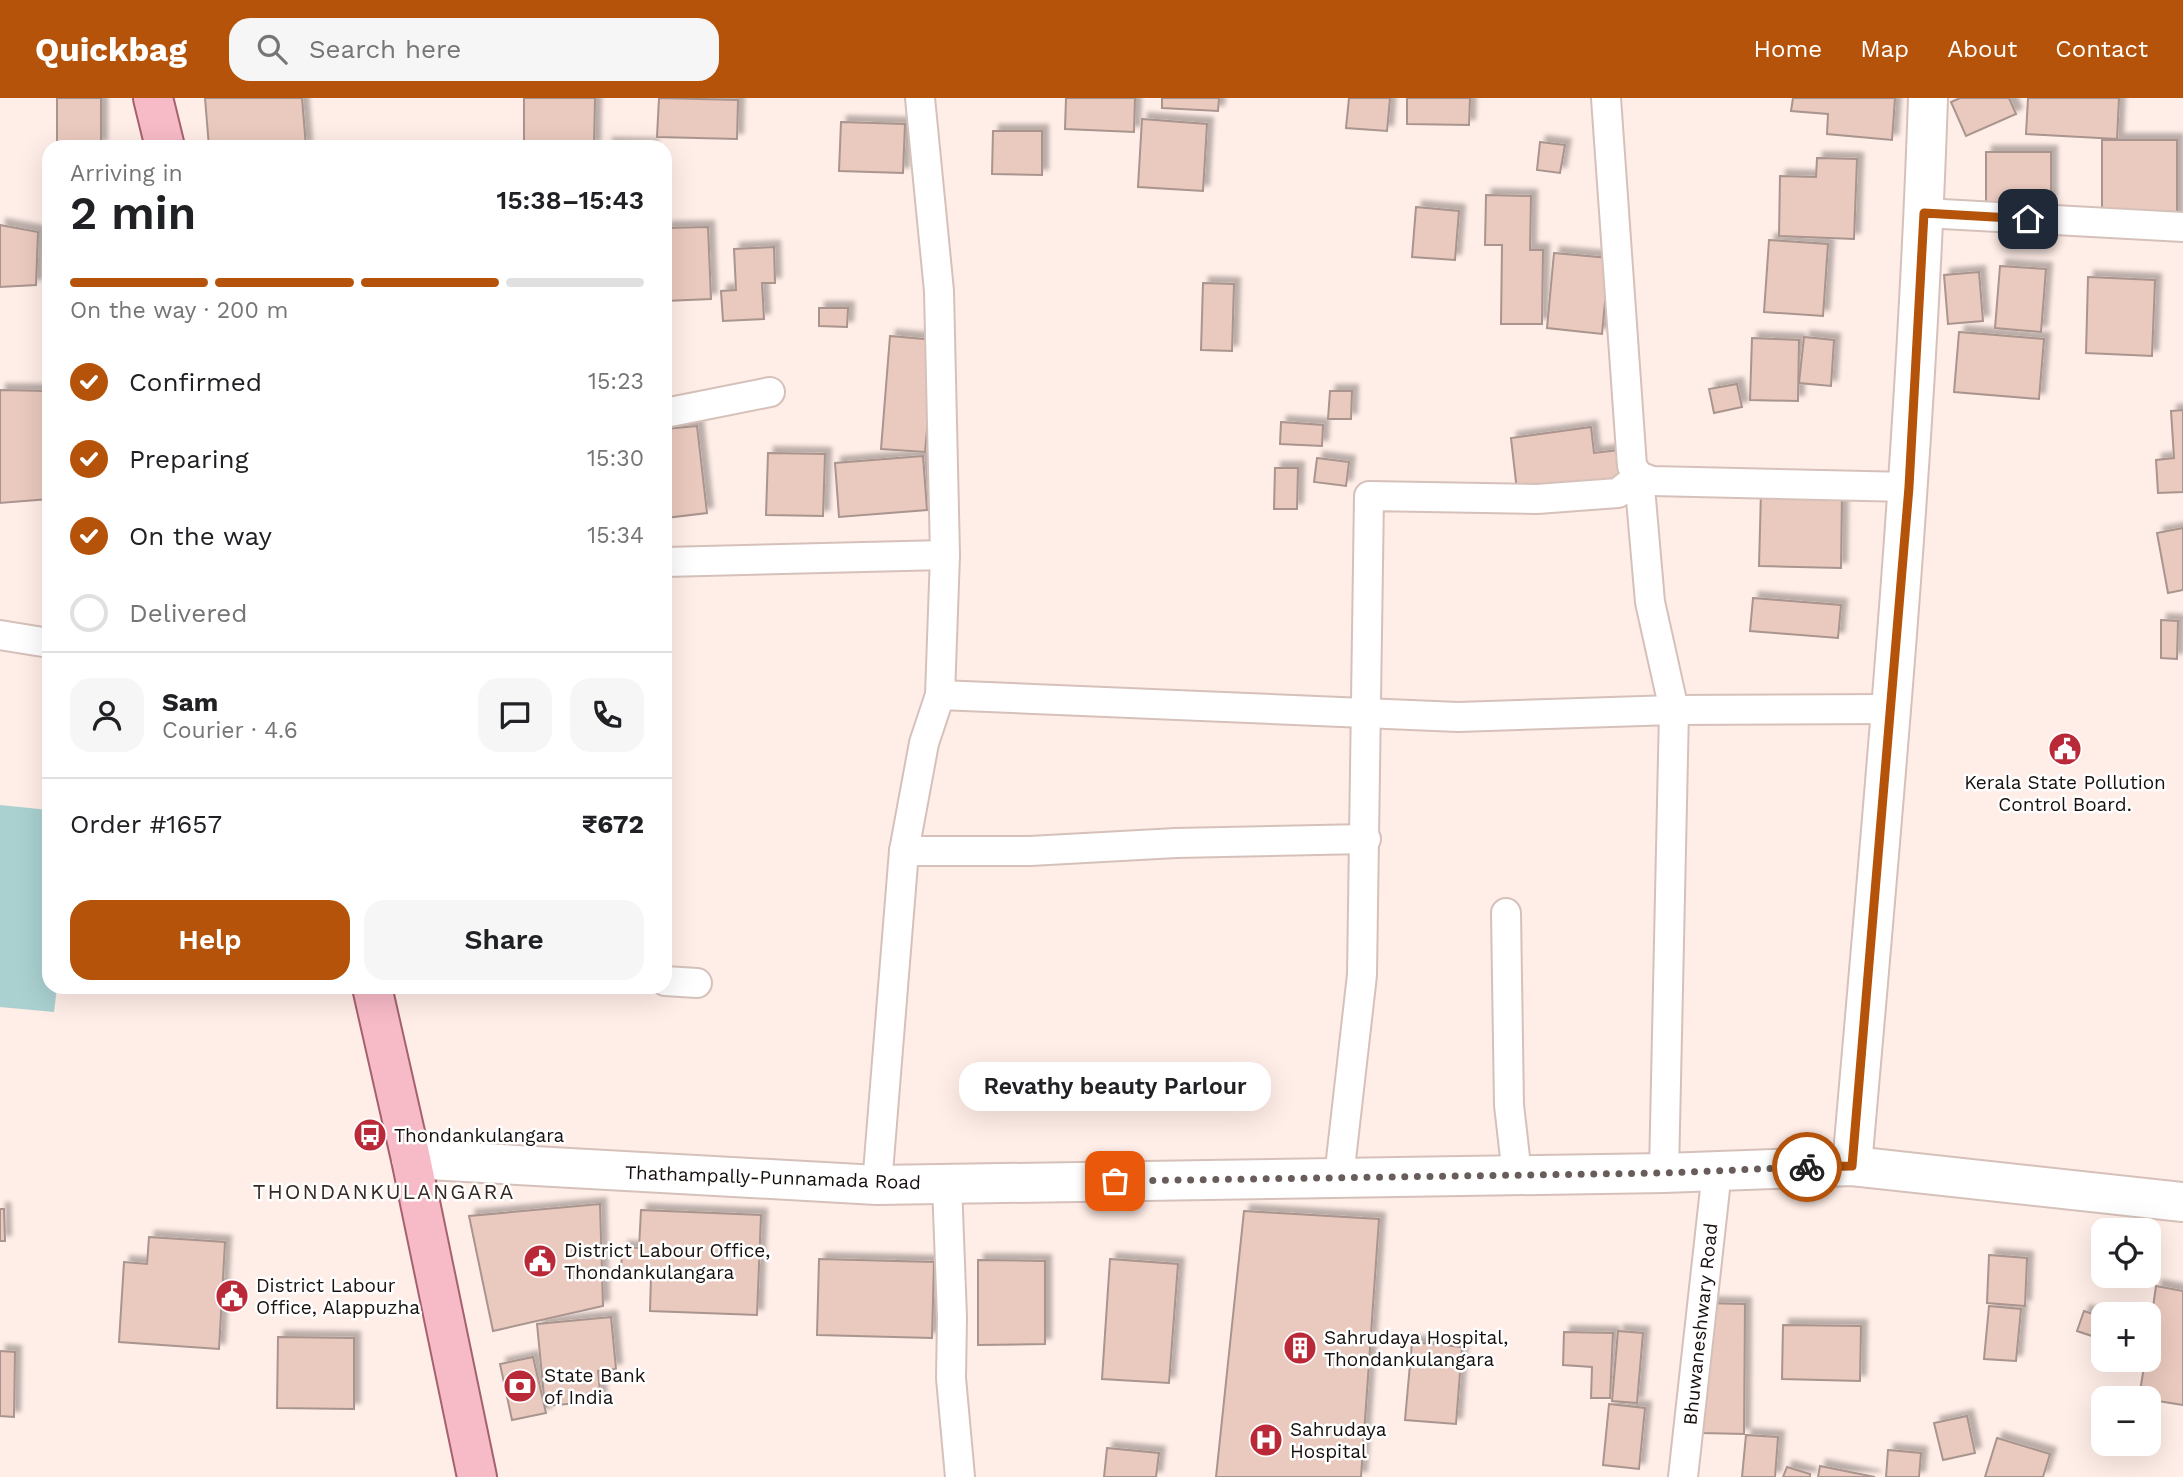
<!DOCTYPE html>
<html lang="en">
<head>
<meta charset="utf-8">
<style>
  body { margin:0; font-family:"Work Sans",sans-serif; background:#f6f6f6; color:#202124; height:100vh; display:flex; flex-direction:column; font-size:26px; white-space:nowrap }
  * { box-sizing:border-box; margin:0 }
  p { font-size:23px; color:#757577 }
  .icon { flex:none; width:38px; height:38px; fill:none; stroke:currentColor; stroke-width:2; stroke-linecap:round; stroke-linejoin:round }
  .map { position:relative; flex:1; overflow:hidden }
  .panel { position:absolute; left:42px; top:42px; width:630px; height:854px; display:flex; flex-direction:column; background:#fff; border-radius:21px; box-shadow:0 7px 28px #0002 }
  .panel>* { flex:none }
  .fabs { position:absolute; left:2091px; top:1120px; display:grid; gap:14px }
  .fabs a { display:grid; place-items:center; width:70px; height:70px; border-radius:14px; background:#fff; box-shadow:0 7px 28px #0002; font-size:35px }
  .pin { position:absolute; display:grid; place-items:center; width:60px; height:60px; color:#fff; margin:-30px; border-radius:14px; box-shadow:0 4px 10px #0006 }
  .courier { position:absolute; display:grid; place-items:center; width:70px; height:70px; margin:-35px; border:5px solid #b45309; border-radius:50%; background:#fff; color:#222; box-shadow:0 2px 9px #0007 }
  .bubble { position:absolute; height:49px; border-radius:21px; background:#fff; box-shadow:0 7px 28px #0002; font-size:23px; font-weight:600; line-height:49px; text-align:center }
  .summary em { font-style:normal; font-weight:600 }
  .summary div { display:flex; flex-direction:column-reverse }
  .summary { display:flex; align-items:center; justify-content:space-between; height:119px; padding:0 28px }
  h1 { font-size:46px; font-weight:600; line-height:52px }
  .bar { display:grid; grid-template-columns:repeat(4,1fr); gap:10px 7px; align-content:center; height:84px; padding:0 28px }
  .bar i { height:9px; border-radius:5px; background:#e0e0e0 }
  .bar .selected { background:#b45309 }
  .bar p { grid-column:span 4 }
  .line { display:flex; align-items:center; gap:18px; padding:0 28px; border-top:2px solid #e0e0e0 }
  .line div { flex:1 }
  .round { display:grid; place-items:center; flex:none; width:74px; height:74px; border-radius:21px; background:#f6f6f6 }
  ol { padding:0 28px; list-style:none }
  li { display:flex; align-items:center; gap:21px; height:77px }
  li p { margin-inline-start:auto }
  li .icon { padding:7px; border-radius:50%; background:#b45309; color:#fff; stroke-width:4 }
  li:last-child { color:#757577 }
  li i { width:38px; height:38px; border:4px solid #e0e0e0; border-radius:50% }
  .action { display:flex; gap:14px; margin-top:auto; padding:14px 28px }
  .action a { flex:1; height:80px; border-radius:21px; background:#b45309; color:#fff; font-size:28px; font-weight:600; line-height:80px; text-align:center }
  .action a+a { background:#f6f6f6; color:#202124 }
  header { display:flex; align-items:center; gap:42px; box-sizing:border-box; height:98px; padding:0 35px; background:#b45309; color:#fff }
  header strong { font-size:33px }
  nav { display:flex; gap:38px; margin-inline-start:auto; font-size:24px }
  .search { width:490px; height:63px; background:#f6f6f6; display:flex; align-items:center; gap:18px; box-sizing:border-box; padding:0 24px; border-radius:21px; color:#757577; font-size:26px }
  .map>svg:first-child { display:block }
  .water { fill:#aad0d0 }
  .building { fill:#eac9be; stroke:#a9958e; stroke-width:2; filter:url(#shadow) }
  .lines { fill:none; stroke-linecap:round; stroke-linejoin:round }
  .minor-casing { stroke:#d6c1ba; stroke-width:32 }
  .secondary-casing { stroke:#d6c1ba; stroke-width:42 }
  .primary-casing { stroke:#a5616e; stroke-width:42 }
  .minor { stroke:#fff; stroke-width:28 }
  .secondary { stroke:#fff; stroke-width:38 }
  .primary { stroke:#f7bac7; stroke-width:38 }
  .done { stroke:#685d5a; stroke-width:7; stroke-dasharray:0 12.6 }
  .route { stroke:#b45309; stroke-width:9 }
  .labels { text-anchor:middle; stroke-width:5; stroke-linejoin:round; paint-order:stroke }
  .poi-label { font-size:19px; fill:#17100e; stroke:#fff; text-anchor:start }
  .street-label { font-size:19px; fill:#17100e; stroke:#fff }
  .neighbourhood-label { font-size:21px; letter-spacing:2px; fill:#392924; stroke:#fff }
</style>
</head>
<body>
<header>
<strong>Quickbag</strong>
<div class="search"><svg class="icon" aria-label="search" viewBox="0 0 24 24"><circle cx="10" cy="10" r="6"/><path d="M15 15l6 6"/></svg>Search here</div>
<nav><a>Home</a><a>Map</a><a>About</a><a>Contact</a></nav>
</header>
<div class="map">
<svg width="2183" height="1379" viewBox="0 0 2183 1379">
  <defs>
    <filter id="shadow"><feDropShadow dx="6" dy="-6" stdDeviation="2" flood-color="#0004"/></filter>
  </defs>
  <rect width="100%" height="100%" fill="#ffede7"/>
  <path class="water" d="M0 707 49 712V889H57L54 914 0 909Z"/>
  <g class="building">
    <rect x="57" y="0" width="44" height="48"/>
    <path d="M205 0H302L306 49H209Z"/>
    <path d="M524 0H595L594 49H524Z"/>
    <path d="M659 0 738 2 737 41 657 39Z"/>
    <path d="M1066 0H1135L1134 34 1065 31Z"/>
    <path d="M1162 0H1219L1218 13 1162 10Z"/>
    <path d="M1349 0H1390L1387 33 1346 30Z"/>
    <path d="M1407 0H1470L1469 27 1407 26Z"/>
    <path d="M1793 0H1895L1892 42 1827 36 1828 16 1791 13Z"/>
    <path d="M1960 0H2009L2016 16 1966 38 1951 4Z"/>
    <path d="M2028 0H2119L2117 41 2026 36Z"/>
    <path d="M1142 21 1207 26 1203 93 1138 89Z"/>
    <path d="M841 24 905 26 903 75 839 73Z"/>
    <path d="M993 33H1042V77L992 76Z"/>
    <rect x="2102" y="42" width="75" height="82"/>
    <path d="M1540 44 1565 47 1560 75 1537 72Z"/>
    <path d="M607 46 652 47V49H607Z"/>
    <rect x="1986" y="54" width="65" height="50"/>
    <path d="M1817 60 1857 61 1854 141 1779 138 1780 78 1816 79Z"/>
    <path d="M1486 97 1531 98 1530 152H1543L1542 226H1501L1502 147H1485Z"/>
    <path d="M1416 109 1459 113 1455 162 1412 159Z"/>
    <path d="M0 127 38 134 36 187 0 189Z"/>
    <path d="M708 129 711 201 665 203V130Z"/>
    <path d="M1769 142 1828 146 1823 218 1764 214Z"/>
    <path d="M774 149 775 185H762L764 221 723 223 721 193 736 192 734 151Z"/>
    <path d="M1554 155 1609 160 1602 236 1547 230Z"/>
    <path d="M2000 168 2046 171 2041 234 1995 230Z"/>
    <path d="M1979 174 1983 223 1948 226 1944 177Z"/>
    <path d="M2088 179 2155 182 2152 258 2086 255Z"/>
    <path d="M1203 185 1234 186 1232 253 1201 252Z"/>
    <path d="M819 210H848L847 229 819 228Z"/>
    <path d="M1959 234 2044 241 2039 301 1954 294Z"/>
    <path d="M890 238 935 242 925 354 881 351Z"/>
    <path d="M1804 239 1834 242 1831 288 1799 285Z"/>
    <path d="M1752 240 1799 242 1798 303 1750 302Z"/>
    <path d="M1737 286 1742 309 1714 315 1709 291Z"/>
    <path d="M0 292 49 293V401L0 405Z"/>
    <path d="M1330 293H1352L1351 321H1328Z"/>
    <path d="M2183 312V394L2158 395 2156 362 2174 360 2171 313Z"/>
    <path d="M1281 324 1323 327 1322 348 1280 346Z"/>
    <path d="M697 328 707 415 665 420V331Z"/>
    <path d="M1591 329 1594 355 1619 352 1622 380 1517 393 1511 340Z"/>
    <path d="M768 355 825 356 823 418 766 417Z"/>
    <path d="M923 358 927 412 839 419 835 365Z"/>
    <path d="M1317 360 1349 364 1346 388 1314 384Z"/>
    <path d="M1275 370H1298L1297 411H1274Z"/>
    <path d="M1761 393 1842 395 1841 470 1759 468Z"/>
    <path d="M2183 430V492L2168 495 2157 435Z"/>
    <path d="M1753 500 1841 507 1838 540 1750 533Z"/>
    <path d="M2161 522 2178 523 2177 561 2161 560Z"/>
    <path d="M600 1106 603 1208 493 1233 469 1118Z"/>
    <path d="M0 1111H4L5 1143H0Z"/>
    <path d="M641 1112 761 1117 757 1217 650 1213 651 1178 621 1177 622 1149 639 1150Z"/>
    <path d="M1244 1113 1379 1121 1361 1379H1216Z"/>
    <path d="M149 1139 225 1144 219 1251 119 1244 124 1164 147 1166Z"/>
    <path d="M1989 1157 2027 1160 2025 1208 1987 1205Z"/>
    <path d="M819 1161 934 1164 932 1240 817 1237Z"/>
    <path d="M1110 1161 1178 1166 1169 1285 1102 1281Z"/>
    <path d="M978 1162 1045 1163V1246L978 1247Z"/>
    <path d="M2156 1188 2183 1193V1307L2139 1300 2145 1262H2149V1237Z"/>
    <path d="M1703 1205 1745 1206 1744 1336 1702 1335Z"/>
    <path d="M1989 1208 2021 1211 2016 1263 1984 1261Z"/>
    <path d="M2084 1213 2104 1220V1242L2077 1233Z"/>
    <path d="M611 1219 616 1271 598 1273 601 1303 545 1308 537 1226Z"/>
    <path d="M1783 1227 1861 1228 1860 1283 1782 1281Z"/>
    <path d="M1618 1233 1643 1235 1637 1305 1612 1303Z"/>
    <path d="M1564 1234 1613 1235 1610 1300H1591L1592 1269 1563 1267Z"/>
    <path d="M278 1239 354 1240V1311L277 1310Z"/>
    <path d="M1412 1244 1462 1249 1456 1326 1405 1322Z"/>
    <path d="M0 1253 15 1254 14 1319 0 1318Z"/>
    <path d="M533 1259 546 1315 512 1322 500 1266Z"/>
    <path d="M1609 1306 1645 1310 1639 1371 1603 1367Z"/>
    <path d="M1967 1318 1975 1355 1943 1362 1934 1325Z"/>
    <path d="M1746 1337 1778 1339 1775 1379H1742Z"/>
    <path d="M1997 1340 2050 1356 2043 1379H1985Z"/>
    <path d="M1107 1350 1159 1355 1156 1379H1104Z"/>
    <path d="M1888 1352 1921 1355 1919 1379H1886Z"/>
    <path d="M1820 1368 1875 1379H1818Z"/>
    <path d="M1787 1369 1810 1376V1379H1783Z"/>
  </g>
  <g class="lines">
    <defs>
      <g id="minor">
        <path d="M1606 0 1632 368 1639 378 1652 383 1909 389"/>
        <path d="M1924 115 2183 129"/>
        <path d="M665 315 770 294"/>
        <path d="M1639 378 1650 504 1674 612 1664 1075"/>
        <path d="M665 464 945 457"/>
        <path d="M0 537 49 545"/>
        <path d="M940 597 1458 619 1674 612 1890 611"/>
        <path d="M904 753H1030L1176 745 1366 741"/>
        <path d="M1506 815 1509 1007 1517 1077"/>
        <path d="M665 883 697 885"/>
        <path d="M1339 1079 1362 877 1369 398 1537 401 1618 395 1639 378"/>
        <path d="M947 1086 952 1219 951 1280 960 1379"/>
        <path d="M877 1087 904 753 924 645 940 597 945 457 939 193 920 0"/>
        <path d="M1683 1379 1717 1073"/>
      </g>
      <g id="secondary">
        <path d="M411 1061 877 1087 1664 1075 1852 1068 2183 1104"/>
        <path d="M1852 1068C1883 712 1916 357 1928 0"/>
      </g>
      <g id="primary">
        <path d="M153 0 165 49"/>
        <path d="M372 889 411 1061 477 1379"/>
      </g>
    </defs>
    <use href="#minor" class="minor-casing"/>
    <use href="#secondary" class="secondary-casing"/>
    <use href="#primary" class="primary-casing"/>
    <use href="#minor" class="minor"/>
    <use href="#secondary" class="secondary"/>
    <use href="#primary" class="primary"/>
  </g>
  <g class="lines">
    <path class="done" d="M1115 1083 1664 1075 1807 1069"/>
    <path class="route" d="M1807 1069 1852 1068 1909 389 1924 115 2028 121"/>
  </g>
  <defs>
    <symbol id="civic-disc" viewBox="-11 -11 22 22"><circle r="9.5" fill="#ba2937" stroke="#fff"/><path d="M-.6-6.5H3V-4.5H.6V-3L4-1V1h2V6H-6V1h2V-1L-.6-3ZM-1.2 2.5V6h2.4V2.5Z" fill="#fff"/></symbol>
    <symbol id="bus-disc" viewBox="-11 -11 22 22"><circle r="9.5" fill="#ba2937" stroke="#fff"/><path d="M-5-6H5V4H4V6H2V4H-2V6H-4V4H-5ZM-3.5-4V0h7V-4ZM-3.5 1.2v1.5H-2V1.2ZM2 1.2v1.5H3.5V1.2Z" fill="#fff"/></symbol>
    <symbol id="building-disc" viewBox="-11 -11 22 22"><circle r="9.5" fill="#ba2937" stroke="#fff"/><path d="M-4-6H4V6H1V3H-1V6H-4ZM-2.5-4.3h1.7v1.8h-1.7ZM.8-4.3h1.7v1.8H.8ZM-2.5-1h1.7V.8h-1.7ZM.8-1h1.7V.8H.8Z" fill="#fff"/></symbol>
    <symbol id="bank-disc" viewBox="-11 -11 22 22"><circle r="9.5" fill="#ba2937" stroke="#fff"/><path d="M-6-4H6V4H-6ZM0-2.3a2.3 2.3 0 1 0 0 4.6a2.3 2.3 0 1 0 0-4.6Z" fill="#fff"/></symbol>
    <symbol id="hospital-disc" viewBox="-11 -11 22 22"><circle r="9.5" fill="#ba2937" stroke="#fff"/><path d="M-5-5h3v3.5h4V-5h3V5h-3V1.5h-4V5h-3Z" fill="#fff"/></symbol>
  </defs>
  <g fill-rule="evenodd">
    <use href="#civic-disc" x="2046" y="632" width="38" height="38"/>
    <use href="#bus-disc" x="351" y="1018" width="38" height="38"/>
    <use href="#civic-disc" x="521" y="1144" width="38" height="38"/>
    <use href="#civic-disc" x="213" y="1179" width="38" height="38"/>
    <use href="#building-disc" x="1281" y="1231" width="38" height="38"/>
    <use href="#bank-disc" x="501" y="1269" width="38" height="38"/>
    <use href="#hospital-disc" x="1247" y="1323" width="38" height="38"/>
  </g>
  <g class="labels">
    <g class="poi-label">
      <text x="2065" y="691" text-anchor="middle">Kerala State Pollution<tspan x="2065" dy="22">Control Board.</tspan></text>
      <text x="394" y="1044">Thondankulangara</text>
      <text x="564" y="1159">District Labour Office,<tspan x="564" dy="22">Thondankulangara</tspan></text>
      <text x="256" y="1194">District Labour<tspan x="256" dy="22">Office, Alappuzha</tspan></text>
      <text x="1324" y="1246">Sahrudaya Hospital,<tspan x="1324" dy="22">Thondankulangara</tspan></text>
      <text x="544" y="1284">State Bank<tspan x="544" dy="22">of India</tspan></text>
      <text x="1290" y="1338">Sahrudaya<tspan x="1290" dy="22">Hospital</tspan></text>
    </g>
    <g class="street-label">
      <text transform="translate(773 1079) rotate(2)" y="7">Thathampally-Punnamada Road</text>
      <text transform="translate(1700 1226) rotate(-84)" y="7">Bhuwaneshwary Road</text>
    </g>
    <g class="neighbourhood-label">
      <text x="384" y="1101">THONDANKULANGARA</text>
    </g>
  </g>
</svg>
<div class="fabs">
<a><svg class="icon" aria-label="locate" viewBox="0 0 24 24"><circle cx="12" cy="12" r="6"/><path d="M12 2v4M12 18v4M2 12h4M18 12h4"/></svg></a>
<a>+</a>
<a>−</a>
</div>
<div class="pin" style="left:1115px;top:1083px;background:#ea580c"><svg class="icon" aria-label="bag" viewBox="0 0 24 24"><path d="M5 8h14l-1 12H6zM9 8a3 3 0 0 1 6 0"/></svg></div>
<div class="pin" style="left:2028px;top:121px;background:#1f2937"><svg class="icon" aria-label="home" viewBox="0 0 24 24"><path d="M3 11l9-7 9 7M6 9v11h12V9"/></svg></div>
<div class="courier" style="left:1807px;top:1069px"><svg class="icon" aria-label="bike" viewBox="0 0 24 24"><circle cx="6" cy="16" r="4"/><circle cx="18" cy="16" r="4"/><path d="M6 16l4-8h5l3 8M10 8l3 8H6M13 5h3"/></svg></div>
<div class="bubble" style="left:959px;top:964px;width:312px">Revathy beauty Parlour</div>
<section class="panel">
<div class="summary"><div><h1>2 min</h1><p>Arriving in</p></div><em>15:38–15:43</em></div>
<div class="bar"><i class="selected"></i><i class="selected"></i><i class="selected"></i><i></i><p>On the way · 200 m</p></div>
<ol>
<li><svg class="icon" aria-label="check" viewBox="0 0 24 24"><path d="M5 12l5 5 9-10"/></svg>Confirmed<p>15:23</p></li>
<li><svg class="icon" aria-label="check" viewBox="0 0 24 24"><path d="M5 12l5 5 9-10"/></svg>Preparing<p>15:30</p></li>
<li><svg class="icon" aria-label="check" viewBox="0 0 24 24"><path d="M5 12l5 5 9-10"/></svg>On the way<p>15:34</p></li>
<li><i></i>Delivered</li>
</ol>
<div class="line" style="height:126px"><a class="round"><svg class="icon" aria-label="person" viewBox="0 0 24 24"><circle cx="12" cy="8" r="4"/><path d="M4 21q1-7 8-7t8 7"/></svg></a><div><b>Sam</b><p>Courier · 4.6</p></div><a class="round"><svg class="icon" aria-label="chat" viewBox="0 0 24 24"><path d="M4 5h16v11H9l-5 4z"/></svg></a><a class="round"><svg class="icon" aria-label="phone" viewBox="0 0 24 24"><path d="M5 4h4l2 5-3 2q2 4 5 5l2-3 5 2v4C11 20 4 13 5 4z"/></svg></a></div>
<div class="line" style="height:91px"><div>Order #1657</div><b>₹672</b></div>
<div class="action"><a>Help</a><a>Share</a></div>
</section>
</div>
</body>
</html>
